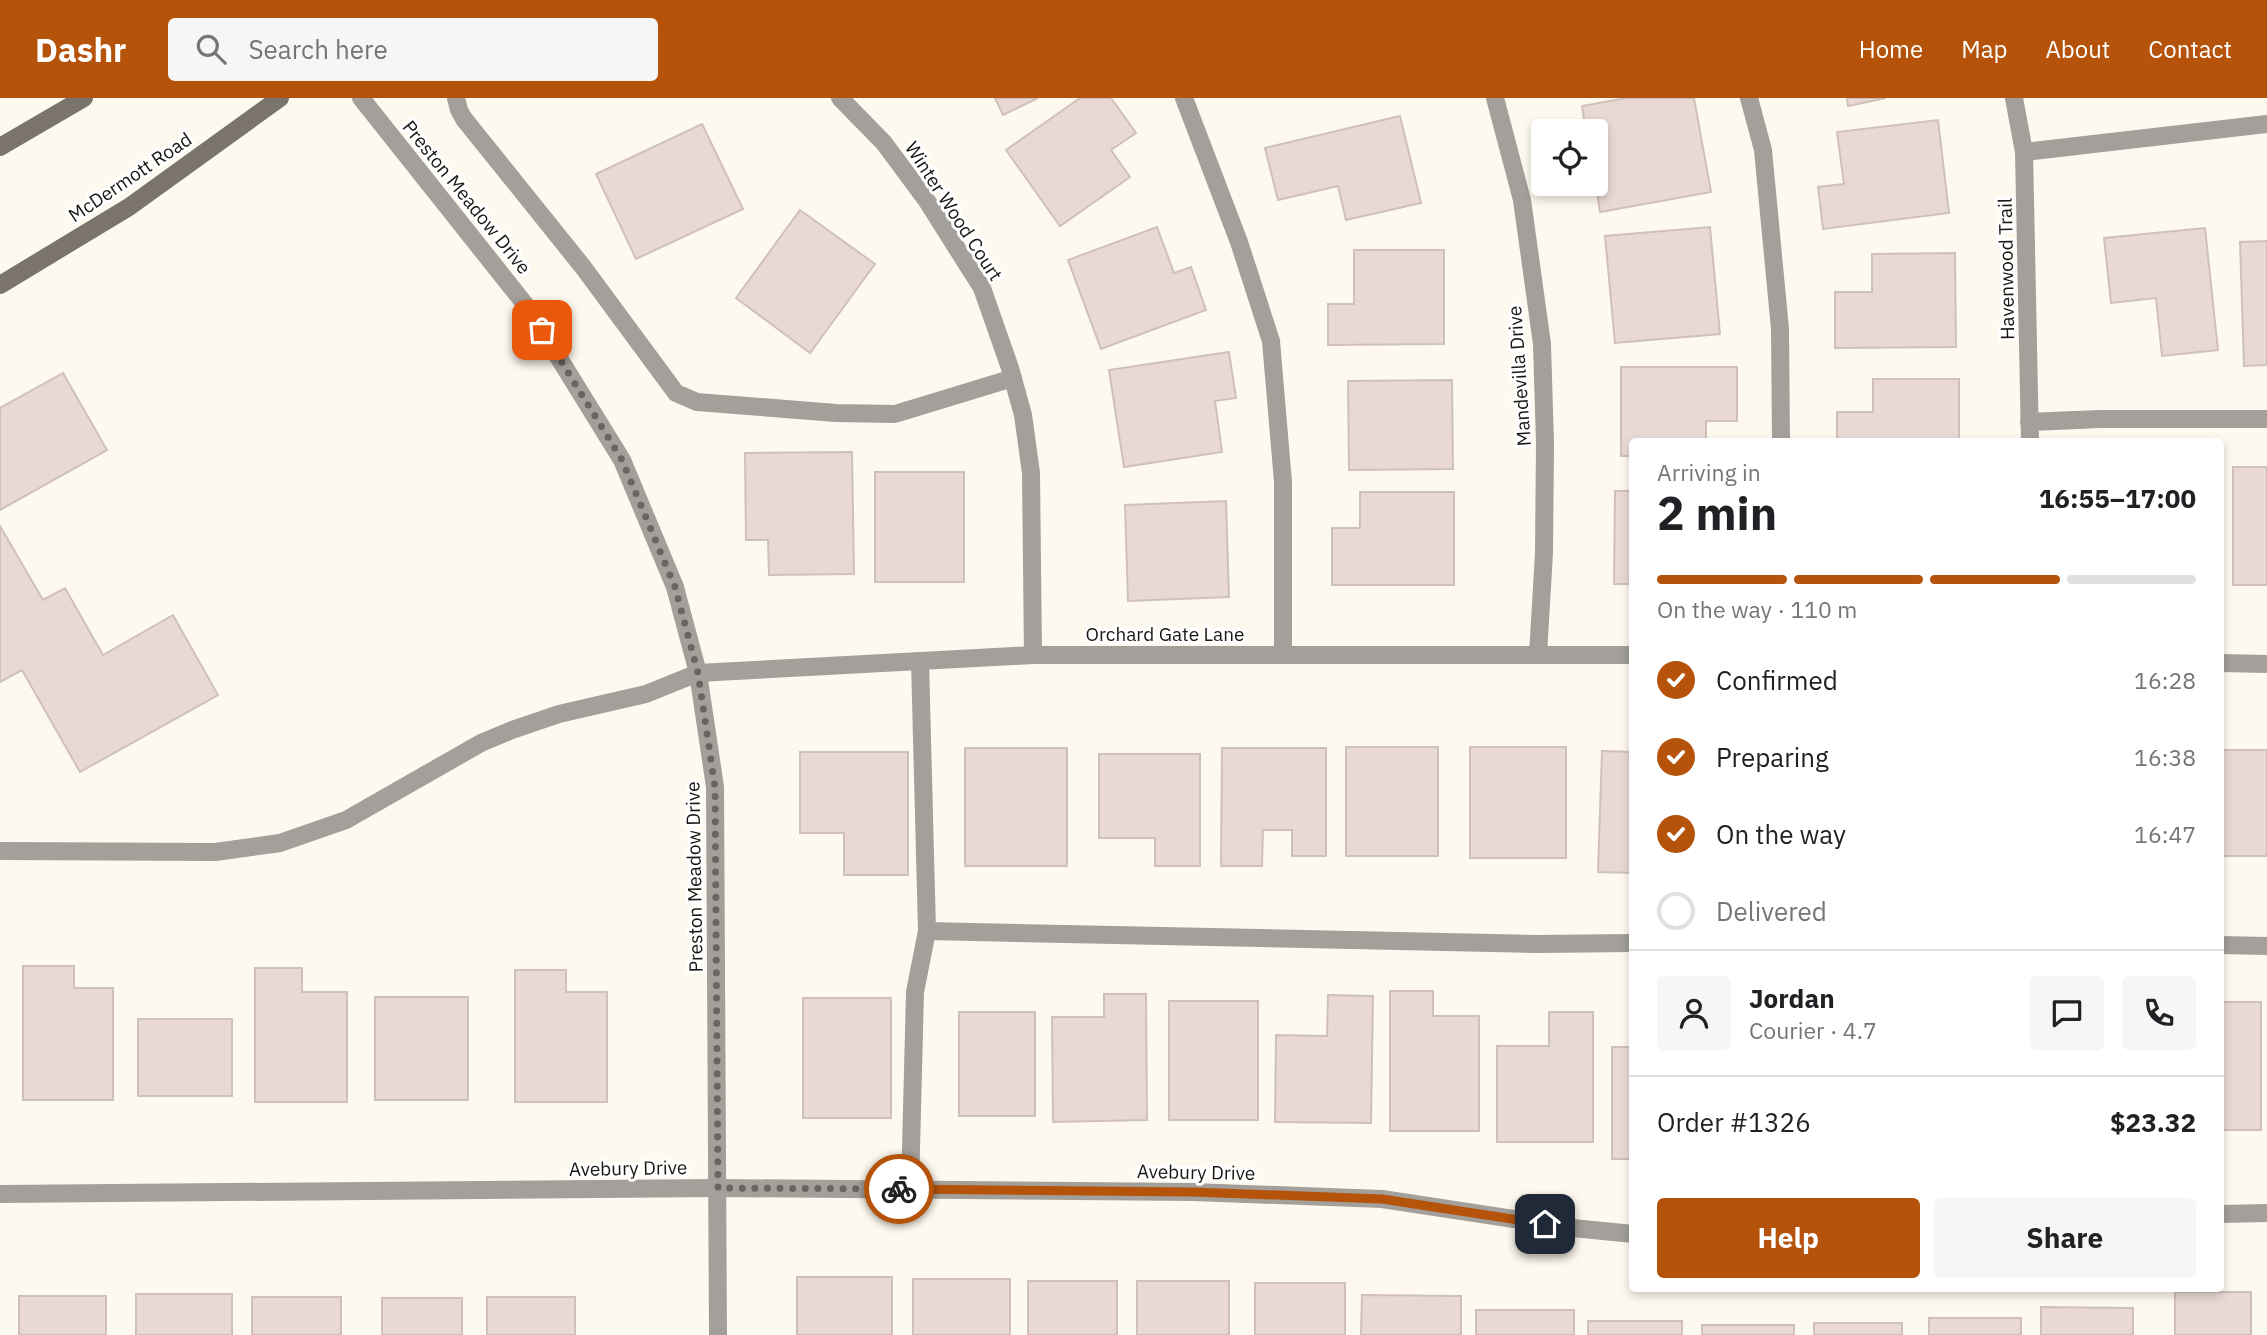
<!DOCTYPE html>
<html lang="en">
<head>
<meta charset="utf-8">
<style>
  body { margin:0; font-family:"IBM Plex Sans",sans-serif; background:#f6f6f6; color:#202124; height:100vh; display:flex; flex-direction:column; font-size:26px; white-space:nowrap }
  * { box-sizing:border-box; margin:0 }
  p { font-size:23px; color:#757577 }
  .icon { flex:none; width:38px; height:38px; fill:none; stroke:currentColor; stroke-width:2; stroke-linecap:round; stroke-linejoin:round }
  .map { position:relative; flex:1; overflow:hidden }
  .sheet { position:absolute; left:1629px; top:340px; width:595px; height:854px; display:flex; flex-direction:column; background:#fff; border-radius:7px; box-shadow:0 4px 10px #0003 }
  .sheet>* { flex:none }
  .fabs { position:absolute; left:1531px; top:21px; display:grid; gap:14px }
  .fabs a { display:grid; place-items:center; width:77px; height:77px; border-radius:7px; background:#fff; box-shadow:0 4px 10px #0003; font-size:35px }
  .pin { position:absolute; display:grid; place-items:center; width:60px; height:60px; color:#fff; margin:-30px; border-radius:14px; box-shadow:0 4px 10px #0006 }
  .courier { position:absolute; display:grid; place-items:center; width:70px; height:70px; margin:-35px; border:5px solid #b45309; border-radius:50%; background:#fff; color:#222; box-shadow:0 2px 9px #0007 }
  .overview em { font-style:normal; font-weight:700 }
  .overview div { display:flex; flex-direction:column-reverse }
  .overview { display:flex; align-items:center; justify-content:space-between; height:119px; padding:0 28px }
  h1 { font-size:46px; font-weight:700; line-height:52px }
  .bar { display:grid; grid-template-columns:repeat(4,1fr); gap:10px 7px; align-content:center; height:84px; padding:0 28px }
  .bar i { height:9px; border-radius:5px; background:#e0e0e0 }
  .bar .active { background:#b45309 }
  .bar p { grid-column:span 4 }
  .line { display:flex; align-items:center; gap:18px; padding:0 28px; border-top:2px solid #e0e0e0 }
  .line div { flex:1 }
  .round { display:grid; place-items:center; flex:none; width:74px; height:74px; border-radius:7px; background:#f6f6f6 }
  ol { padding:0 28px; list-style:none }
  li { display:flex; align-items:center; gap:21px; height:77px }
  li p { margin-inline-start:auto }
  li .icon { padding:7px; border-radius:50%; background:#b45309; color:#fff; stroke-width:4 }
  li:last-child { color:#757577 }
  li i { width:38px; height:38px; border:4px solid #e0e0e0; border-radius:50% }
  .button { display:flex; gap:14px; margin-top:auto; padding:14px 28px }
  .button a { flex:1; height:80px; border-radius:7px; background:#b45309; color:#fff; font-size:28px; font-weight:700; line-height:80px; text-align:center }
  .button a+a { background:#f6f6f6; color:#202124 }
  header { display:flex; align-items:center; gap:42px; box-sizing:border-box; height:98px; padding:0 35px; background:#b45309; color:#fff }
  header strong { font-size:33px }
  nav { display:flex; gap:38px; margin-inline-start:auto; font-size:24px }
  .search { width:490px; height:63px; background:#f6f6f6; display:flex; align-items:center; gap:18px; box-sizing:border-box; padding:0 24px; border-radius:7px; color:#757577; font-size:26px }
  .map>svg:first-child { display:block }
  .building { fill:#e9d9d5; stroke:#d0c0bc; stroke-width:2 }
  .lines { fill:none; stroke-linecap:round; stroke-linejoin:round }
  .service { stroke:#a39f9a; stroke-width:18 }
  .minor { stroke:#a39f9a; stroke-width:18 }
  .tertiary { stroke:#a39f9a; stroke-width:18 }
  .secondary { stroke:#7a746d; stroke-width:18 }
  .done { stroke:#69665f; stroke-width:7; stroke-dasharray:0 12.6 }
  .route { stroke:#b45309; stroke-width:9 }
  .labels { text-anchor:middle; stroke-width:6; stroke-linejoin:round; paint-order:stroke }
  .street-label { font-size:19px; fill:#191712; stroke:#fff }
</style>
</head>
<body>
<header>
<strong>Dashr</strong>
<div class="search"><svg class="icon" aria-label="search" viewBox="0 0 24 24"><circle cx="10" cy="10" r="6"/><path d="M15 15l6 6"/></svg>Search here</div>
<nav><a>Home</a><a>Map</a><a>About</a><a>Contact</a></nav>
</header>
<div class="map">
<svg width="2267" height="1237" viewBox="0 0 2267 1237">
  <rect width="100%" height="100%" fill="#fef9ee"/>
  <g class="building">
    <path d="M995 0H1038L1003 17Z"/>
    <path d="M1080 0H1111L1136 35 1111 52 1130 79 1060 128 1006 52Z"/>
    <path d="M1626 0H1694L1711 94 1600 114 1596 86V33H1586L1582 8Z"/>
    <path d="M1847 0H1886L1848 8Z"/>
    <path d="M1400 18 1421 105 1346 122 1338 88 1278 102 1265 50Z"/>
    <path d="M1938 22 1949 115 1823 131 1818 89 1844 86 1837 34Z"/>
    <path d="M702 26 743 111 636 161 596 76Z"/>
    <path d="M800 112 875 166 810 255 736 200Z"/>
    <path d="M1157 129 1174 175 1191 169 1206 212 1101 251 1068 162Z"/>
    <path d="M1710 129 1720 236 1615 245 1605 138Z"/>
    <path d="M2205 130 2218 252 2162 258 2156 200 2111 205 2104 140Z"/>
    <path d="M2267 143V267L2244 268 2240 144Z"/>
    <path d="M1354 152H1444V246L1328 247V206H1354Z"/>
    <path d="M1955 155 1956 249 1835 250V194H1872V156Z"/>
    <path d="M1229 254 1236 300 1215 303 1222 354 1124 369 1109 272Z"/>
    <path d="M1621 269H1737V323H1706V343H1633V358H1621Z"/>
    <path d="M63 275 107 352 0 412V310Z"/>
    <path d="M1873 281H1959V343H1837V314H1873Z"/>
    <path d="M1452 282 1453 371 1349 372 1348 283Z"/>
    <path d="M852 354 854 476 769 477 768 442H746L745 355Z"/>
    <rect x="2233" y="369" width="34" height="118"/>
    <rect x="875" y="374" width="89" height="110"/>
    <path d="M1615 393H1633V486H1614Z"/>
    <path d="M1360 394H1454V487H1332V430H1360Z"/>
    <path d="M1226 403 1229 499 1128 503 1125 407Z"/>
    <path d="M0 428 43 502 65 490 103 557 173 517 218 597 80 674 22 572 0 584Z"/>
    <rect x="1346" y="649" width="92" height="109"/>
    <rect x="1470" y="649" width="96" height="111"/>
    <rect x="965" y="650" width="102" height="118"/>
    <path d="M1222 650H1326V758H1292V732H1263L1262 768H1221Z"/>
    <rect x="2221" y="652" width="46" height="106"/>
    <path d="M1602 653 1633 654V775L1598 774Z"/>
    <path d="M800 654H908V777H844V735H800Z"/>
    <path d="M1099 656H1200V768H1155V740H1099Z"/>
    <path d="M23 868H74V890H113V1002H23Z"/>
    <path d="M255 870H302V894H347V1004H255Z"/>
    <path d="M515 872H566V894H607V1004H515Z"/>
    <path d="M1390 893H1433V918H1479V1033H1390Z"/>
    <path d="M1104 896H1146L1147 1022 1053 1024 1052 919H1104Z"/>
    <path d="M1328 897 1373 898 1371 1025 1275 1024 1276 937 1327 938Z"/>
    <rect x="375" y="899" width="93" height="103"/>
    <rect x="803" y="900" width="88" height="120"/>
    <rect x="1169" y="903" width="89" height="119"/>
    <rect x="2221" y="904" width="40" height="128"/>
    <rect x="959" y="914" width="76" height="104"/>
    <path d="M1549 914H1593V1044H1497V948H1549Z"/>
    <rect x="138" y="921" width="94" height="77"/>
    <rect x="1612" y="949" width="21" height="112"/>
    <rect x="797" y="1179" width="95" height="58"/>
    <rect x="913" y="1181" width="97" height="56"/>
    <rect x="1028" y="1183" width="89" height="54"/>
    <rect x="1137" y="1183" width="92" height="54"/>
    <rect x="1255" y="1185" width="90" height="52"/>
    <rect x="2175" y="1194" width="76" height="43"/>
    <rect x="136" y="1196" width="96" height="41"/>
    <path d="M1362 1197 1461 1198V1237H1361Z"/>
    <rect x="19" y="1198" width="87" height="39"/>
    <rect x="252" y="1199" width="89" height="38"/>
    <rect x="487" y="1199" width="88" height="38"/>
    <rect x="382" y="1200" width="80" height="37"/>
    <path d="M2041 1209 2133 1210V1237H2041Z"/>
    <rect x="1476" y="1212" width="98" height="25"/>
    <rect x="1929" y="1220" width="92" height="17"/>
    <rect x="1588" y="1223" width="94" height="14"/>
    <rect x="1814" y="1225" width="88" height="12"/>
    <rect x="1702" y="1227" width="92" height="10"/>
  </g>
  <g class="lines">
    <g class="service">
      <path d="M456 0 459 12 464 21 583 169 676 295 697 304 836 315 895 316 1013 280"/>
      <path d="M1184 0 1239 144 1271 243 1283 384V557"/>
      <path d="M1749 0 1763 52 1780 231 1781 343"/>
      <path d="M2029 324 2100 321H2267"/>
      <path d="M0 753 215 754 280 745 346 722 481 645 512 632 559 616 646 596 698 575"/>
      <path d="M927 833 1537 846 1633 845"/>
      <path d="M2221 847 2267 848"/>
      <path d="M910 1091 915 894 927 833 920 563"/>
    </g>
    <g class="minor">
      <path d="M840 0 884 45 927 103 982 190 1010 270 1023 317 1031 375 1033 557"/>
      <path d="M1495 0 1522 102 1542 246 1545 345 1544 455 1538 557"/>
      <path d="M2014 0 2024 54 2030 343"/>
      <path d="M2024 54 2267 26"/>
      <path d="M2221 565 2267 566"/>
      <path d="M698 575 1033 557H1633"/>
      <path d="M0 1096 718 1090 1193 1094 1382 1101 1573 1130 1633 1136"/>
      <path d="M2221 1116 2267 1115"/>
    </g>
    <path class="tertiary" d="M361 0 528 210 622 362 675 489 698 575 715 689 718 1237"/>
    <g class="secondary">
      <path d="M0 49 84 0"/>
      <path d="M0 187 129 109 280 0"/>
    </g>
  </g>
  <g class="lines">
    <path class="done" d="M542 232 622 362 675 489 698 575 715 689 718 1090 899 1091"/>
    <path class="route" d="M899 1091 1193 1094 1382 1101 1545 1126"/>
  </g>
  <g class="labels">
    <g class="street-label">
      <text transform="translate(130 79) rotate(-34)" y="7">McDermott Road</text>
      <text transform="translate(467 99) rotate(51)" y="7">Preston Meadow Drive</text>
      <text transform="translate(954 113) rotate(57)" y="7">Winter Wood Court</text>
      <text transform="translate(2006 171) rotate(-91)" y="7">Havenwood Trail</text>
      <text transform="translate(1519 278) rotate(-94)" y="7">Mandevilla Drive</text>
      <text x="1165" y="543">Orchard Gate Lane</text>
      <text transform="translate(694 779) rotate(-91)" y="7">Preston Meadow Drive</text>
      <text transform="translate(628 1070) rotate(-1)" y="7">Avebury Drive</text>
      <text transform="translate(1196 1074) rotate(1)" y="7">Avebury Drive</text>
    </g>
  </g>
</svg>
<div class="fabs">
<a><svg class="icon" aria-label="locate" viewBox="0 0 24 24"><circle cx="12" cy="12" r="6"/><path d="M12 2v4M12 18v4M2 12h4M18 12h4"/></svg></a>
</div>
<div class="pin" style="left:542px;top:232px;background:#ea580c"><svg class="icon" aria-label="bag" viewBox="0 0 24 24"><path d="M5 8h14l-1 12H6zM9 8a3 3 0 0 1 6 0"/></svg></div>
<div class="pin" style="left:1545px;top:1126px;background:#1f2937"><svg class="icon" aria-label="home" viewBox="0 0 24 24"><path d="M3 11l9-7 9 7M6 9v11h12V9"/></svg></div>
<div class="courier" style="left:899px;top:1091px"><svg class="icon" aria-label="bike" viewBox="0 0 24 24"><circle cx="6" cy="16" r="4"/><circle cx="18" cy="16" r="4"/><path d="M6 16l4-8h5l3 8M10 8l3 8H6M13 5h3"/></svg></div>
<section class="sheet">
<div class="overview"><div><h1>2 min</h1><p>Arriving in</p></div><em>16:55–17:00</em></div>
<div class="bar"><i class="active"></i><i class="active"></i><i class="active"></i><i></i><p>On the way · 110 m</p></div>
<ol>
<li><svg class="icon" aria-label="check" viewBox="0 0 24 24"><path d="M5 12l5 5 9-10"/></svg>Confirmed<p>16:28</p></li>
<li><svg class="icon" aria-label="check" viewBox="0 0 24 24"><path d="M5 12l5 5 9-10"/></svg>Preparing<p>16:38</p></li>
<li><svg class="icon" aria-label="check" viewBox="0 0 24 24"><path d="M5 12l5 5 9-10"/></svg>On the way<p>16:47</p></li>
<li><i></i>Delivered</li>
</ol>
<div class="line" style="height:126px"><a class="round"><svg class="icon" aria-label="person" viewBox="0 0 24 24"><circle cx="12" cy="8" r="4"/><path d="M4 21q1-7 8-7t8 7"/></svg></a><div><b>Jordan</b><p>Courier · 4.7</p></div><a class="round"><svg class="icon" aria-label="chat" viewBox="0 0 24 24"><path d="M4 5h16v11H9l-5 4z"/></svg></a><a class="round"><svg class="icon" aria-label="phone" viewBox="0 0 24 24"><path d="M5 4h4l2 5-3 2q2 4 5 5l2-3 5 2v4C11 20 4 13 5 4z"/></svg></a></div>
<div class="line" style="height:91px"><div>Order #1326</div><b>$23.32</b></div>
<div class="button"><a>Help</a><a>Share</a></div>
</section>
</div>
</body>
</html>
